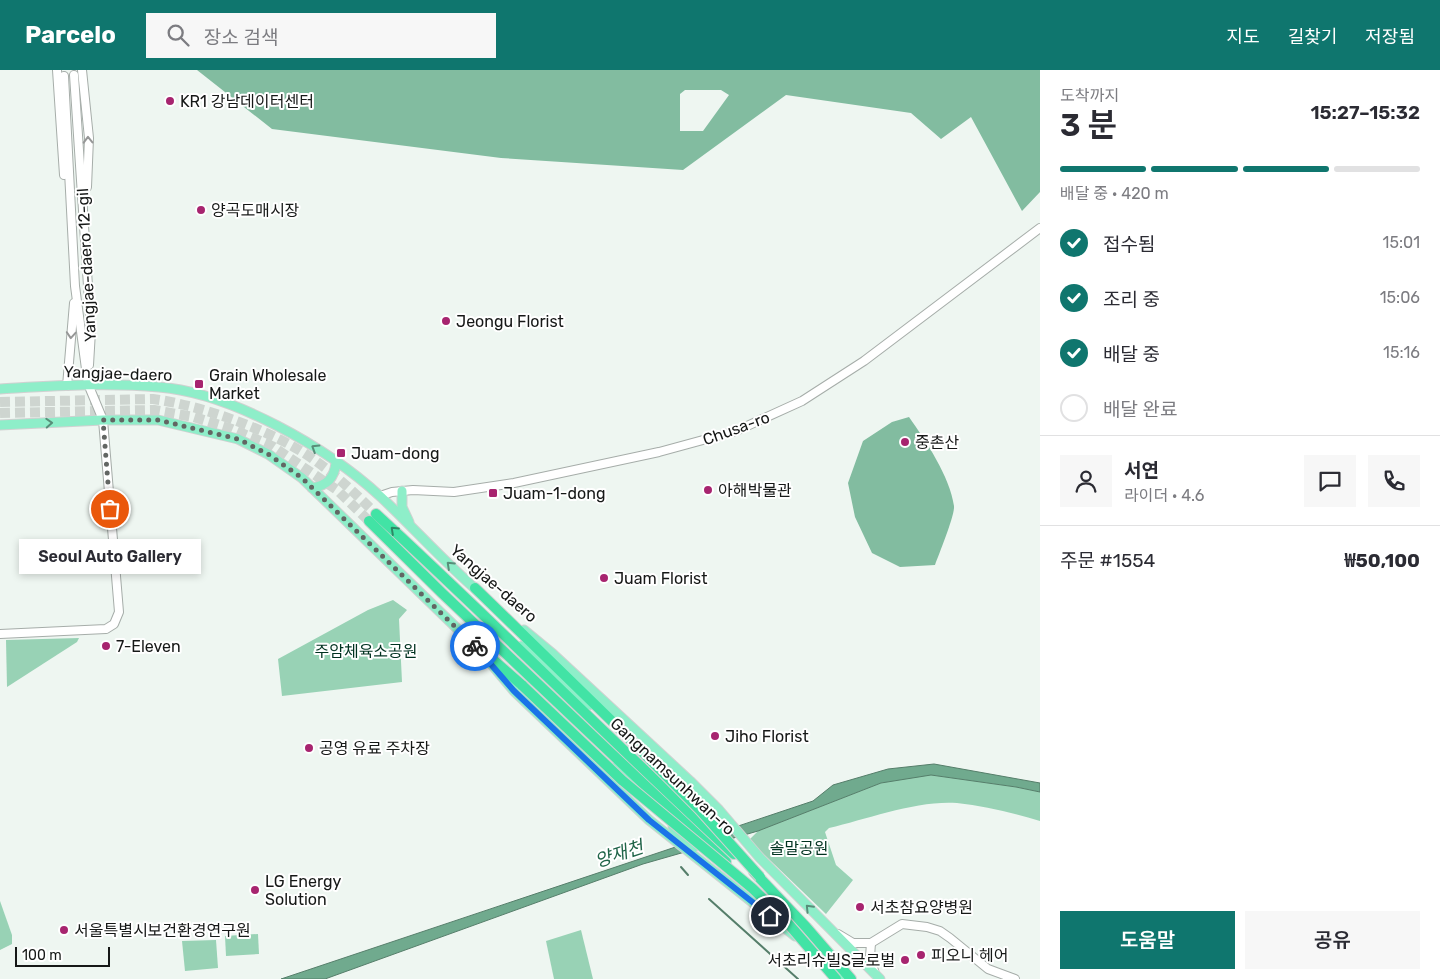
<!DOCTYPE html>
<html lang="ko">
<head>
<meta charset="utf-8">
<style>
  body { margin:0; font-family:Rubik,"Noto Sans KR",sans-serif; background:#f7f7f7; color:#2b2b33; height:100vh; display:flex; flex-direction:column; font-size:19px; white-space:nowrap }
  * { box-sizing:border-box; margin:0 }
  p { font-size:16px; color:#7c7c81 }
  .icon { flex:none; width:28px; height:28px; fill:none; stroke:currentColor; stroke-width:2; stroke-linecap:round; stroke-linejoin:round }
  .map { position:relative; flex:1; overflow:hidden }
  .drawer { display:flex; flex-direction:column; background:#fff; width:400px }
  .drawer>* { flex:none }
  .scale { position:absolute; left:15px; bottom:12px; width:95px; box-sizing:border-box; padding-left:5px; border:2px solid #161817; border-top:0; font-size:14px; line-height:18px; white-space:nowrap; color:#161817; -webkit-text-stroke:4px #fff; paint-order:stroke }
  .pin { position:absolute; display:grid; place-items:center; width:42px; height:42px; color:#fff; margin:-21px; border:2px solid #fff; border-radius:50%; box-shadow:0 1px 5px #0007 }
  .courier { position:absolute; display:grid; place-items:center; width:50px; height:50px; margin:-25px; border:4px solid #1a73e8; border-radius:50%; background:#fff; color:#222; box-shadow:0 1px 6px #0007 }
  .bubble { position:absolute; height:35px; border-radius:0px; background:#fff; box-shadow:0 2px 8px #0003; font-size:16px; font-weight:600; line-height:35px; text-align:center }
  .headline em { font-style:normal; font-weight:600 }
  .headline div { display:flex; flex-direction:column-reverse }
  .headline { display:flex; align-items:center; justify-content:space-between; height:85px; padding:0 20px }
  h1 { font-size:32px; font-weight:600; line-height:38px }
  .bar { display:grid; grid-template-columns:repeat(4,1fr); gap:8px 5px; align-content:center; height:60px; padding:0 20px }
  .bar i { height:6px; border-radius:4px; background:#e1e1e2 }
  .bar .on { background:#0f766e }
  .bar p { grid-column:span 4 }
  .line { display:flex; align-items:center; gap:12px; padding:0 20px; border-top:1px solid #e1e1e2 }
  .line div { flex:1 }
  .round { display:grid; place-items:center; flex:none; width:52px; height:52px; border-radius:0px; background:#f7f7f7 }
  ol { padding:0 20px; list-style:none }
  li { display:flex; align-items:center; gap:15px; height:55px }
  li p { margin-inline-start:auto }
  li .icon { padding:5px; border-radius:50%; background:#0f766e; color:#fff; stroke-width:4 }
  li:last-child { color:#7c7c81 }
  li i { width:28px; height:28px; border:2px solid #e1e1e2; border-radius:50% }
  .primary-button { display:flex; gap:10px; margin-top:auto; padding:10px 20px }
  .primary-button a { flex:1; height:58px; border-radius:0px; background:#0f766e; color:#fff; font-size:20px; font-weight:600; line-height:58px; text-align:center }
  .primary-button a+a { background:#f7f7f7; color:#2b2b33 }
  header { display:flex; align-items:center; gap:30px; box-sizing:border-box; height:70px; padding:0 25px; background:#0f766e; color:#fff }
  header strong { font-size:24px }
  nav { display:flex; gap:28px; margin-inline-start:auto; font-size:18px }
  .search { width:350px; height:45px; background:#f7f7f7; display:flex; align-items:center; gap:12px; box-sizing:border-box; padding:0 18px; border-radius:0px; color:#7c7c81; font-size:19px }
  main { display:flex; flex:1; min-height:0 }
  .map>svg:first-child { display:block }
  .green { fill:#98d2b5 }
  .forest { fill:#82bca0; fill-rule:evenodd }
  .water { fill:#70aa8e; stroke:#557e6a }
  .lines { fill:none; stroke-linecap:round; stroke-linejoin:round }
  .stream { stroke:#557e6a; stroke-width:2 }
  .highway-tunnel { stroke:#ced5d0; stroke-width:10; stroke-dasharray:10 5; stroke-linecap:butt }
  .secondary-casing { stroke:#a6ada9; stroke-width:10 }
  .primary-casing { stroke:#d0d1d1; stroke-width:11 }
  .highway-casing { stroke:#d0d1d1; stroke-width:12 }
  .secondary { stroke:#fff; stroke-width:8 }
  .primary { stroke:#8eeec9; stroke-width:9 }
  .highway { stroke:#42e3a5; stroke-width:10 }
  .highway-bridge-casing { stroke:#d0d1d1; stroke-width:12; stroke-linecap:butt }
  .highway-bridge { stroke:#42e3a5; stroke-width:10 }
  .oneway { stroke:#969797 }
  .oneway2 { stroke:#588e79 }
  .oneway3 { stroke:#2e8865 }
  .done { stroke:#626663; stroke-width:5; stroke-dasharray:0 9 }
  .route { stroke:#1a73e8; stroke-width:6 }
  .poi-dot { fill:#a7246f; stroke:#fff; stroke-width:2 }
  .labels { text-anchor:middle; stroke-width:4; stroke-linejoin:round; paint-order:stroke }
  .poi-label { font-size:16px; fill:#161817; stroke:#fff; text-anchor:start }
  .street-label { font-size:16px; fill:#161817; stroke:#fff }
  .park-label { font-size:16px; fill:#003220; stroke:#fff }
  .water-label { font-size:18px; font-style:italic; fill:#1f6448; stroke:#fff }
</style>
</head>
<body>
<header>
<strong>Parcelo</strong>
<div class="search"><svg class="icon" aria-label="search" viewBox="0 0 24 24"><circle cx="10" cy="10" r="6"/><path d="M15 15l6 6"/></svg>장소 검색</div>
<nav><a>지도</a><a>길찾기</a><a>저장됨</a></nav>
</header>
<main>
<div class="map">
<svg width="1040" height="909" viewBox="0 0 1040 909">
  <rect width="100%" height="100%" fill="#eef6f1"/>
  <g class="green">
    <path d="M393 530 407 540 399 549 402 612 282 626 278 589 368 540Z"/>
    <path d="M79 568 77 572 7 617 6 570Z"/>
    <path d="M925 704 1016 717 1040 722V751C1013 743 985 736 957 733 918 730 867 749 829 758L825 762 836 795 853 810 826 844 749 770 758 761 881 713Z"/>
    <path d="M0 831 12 865V874L0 880Z"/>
    <path d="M581 860 593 909H554L546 871Z"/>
    <path d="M258 864 259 884 226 886 225 866Z"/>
    <path d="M216 870 218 898 185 901 182 871Z"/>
  </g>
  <g class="forest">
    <path d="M197 0H1040V122L1022 141 971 47 941 69 911 43 786 25 683 100 501 88 272 59ZM685 20H721L729 25 703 61H680V24Z"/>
    <path d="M909 347C926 371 950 407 954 436 955 445 939 484 935 495L900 497 872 483 855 447 848 413 863 371 892 352Z"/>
  </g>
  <path class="water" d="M934 694 1040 713V722L1016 717 931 705 881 713 758 761 643 794 325 909H281L813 731 833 715 888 699Z"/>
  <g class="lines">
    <g class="stream">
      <path d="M681 797 688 805"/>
      <path d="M709 829 798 909"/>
    </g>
    <g class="highway-tunnel">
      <path d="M0 332 153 329C200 335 274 361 313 389 336 405 356 424 376 444"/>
      <path d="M0 343 154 340 194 347 232 359 272 376 337 420 369 451"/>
    </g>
    <defs>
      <g id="secondary">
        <path d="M57 0 64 105"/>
        <path d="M82 0 89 68 87 117"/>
        <path d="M74 5 91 261 89 295"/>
        <path d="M67 316 74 233"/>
        <path d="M380 426 392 422 413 420 454 422 514 413 659 382 736 361 802 331 864 291 1040 158"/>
        <path d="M0 564 106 559 114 554 119 542 103 350 88 314 75 216 64 6"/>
        <path d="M838 864 853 873H871"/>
        <path d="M871 873 902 854 927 857 940 861 950 868 988 899 1015 909"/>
        <path d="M871 873 870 887 875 904"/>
      </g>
      <g id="primary">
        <path d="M0 319C53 316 106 312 159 317 232 323 328 378 381 427 414 458 445 493 479 522"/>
        <path d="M0 355 103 350H158L238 369 268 384 302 408 470 571"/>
        <path d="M312 418C328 415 334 408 336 393"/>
        <path d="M402 421V437L409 452"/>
        <path d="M524 560 553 584 690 711 719 740 760 788 880 909"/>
        <path d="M522 576 589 635"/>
        <path d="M488 590 514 621 649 750 795 866"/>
        <path d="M617 696 643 723"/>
        <path d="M673 707 701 727"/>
        <path d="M673 757 693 778"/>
        <path d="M823 889 845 907"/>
      </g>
      <g id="highway">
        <path d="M376 444C497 555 613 673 734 784"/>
        <path d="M369 451 443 524 726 792"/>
        <path d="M475 518 620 659"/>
        <path d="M466 566 523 616"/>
        <path d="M754 802 806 857 851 909"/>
      </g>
    </defs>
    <use href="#secondary" class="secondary-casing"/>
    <use href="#primary" class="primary-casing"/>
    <use href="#highway" class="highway-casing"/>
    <use href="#secondary" class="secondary"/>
    <use href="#primary" class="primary"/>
    <use href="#highway" class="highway"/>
    <defs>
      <g id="highway-bridge">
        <path d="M523 616 623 711 752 818 785 850 836 909"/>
        <path d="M620 659 699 739 760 807"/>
      </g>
    </defs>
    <use href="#highway-bridge" class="highway-bridge-casing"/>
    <use href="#highway-bridge" class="highway-bridge"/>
  </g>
  <defs><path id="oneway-chevron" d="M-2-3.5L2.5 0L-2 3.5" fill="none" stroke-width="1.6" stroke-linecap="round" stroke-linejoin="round" transform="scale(1.25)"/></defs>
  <g class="oneway">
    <use href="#oneway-chevron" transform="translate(88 70) rotate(-91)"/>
    <use href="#oneway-chevron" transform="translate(71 265) rotate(94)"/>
  </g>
  <g class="oneway2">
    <use href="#oneway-chevron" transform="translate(49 353) rotate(-3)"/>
    <use href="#oneway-chevron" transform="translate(315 378) rotate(-148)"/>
    <use href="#oneway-chevron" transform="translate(450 495) rotate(-137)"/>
    <use href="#oneway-chevron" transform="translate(809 838) rotate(-134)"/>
  </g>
  <use class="oneway3" href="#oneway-chevron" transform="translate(394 460) rotate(-137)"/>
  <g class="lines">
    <path class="done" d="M110 439 103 350H158L238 369 268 384 302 408 475 576"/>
    <path class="route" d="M475 576 514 621 649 750 770 846"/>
  </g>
  <g class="poi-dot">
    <circle cx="170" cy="31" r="5"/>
    <circle cx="201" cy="140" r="5"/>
    <circle cx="446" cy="251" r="5"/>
    <rect x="194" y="309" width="10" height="10" rx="2.5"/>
    <circle cx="905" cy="372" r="5"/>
    <rect x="336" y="378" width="10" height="10" rx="2.5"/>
    <circle cx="708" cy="420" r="5"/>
    <rect x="488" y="418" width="10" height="10" rx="2.5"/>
    <circle cx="604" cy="508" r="5"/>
    <circle cx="106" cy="576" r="5"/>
    <circle cx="715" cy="666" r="5"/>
    <circle cx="309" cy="678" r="5"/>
    <circle cx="255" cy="820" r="5"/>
    <circle cx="860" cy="837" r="5"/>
    <circle cx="64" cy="860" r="5"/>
    <circle cx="921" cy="885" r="5"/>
    <circle cx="905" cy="890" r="5"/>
  </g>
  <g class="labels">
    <g class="poi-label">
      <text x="180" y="37">KR1 강남데이터센터</text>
      <text x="211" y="146">양곡도매시장</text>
      <text x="456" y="257">Jeongu Florist</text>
      <text x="209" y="311">Grain Wholesale<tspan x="209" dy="18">Market</tspan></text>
      <text x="915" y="378">중촌산</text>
      <text x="351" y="389">Juam-dong</text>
      <text x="718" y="426">아해박물관</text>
      <text x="503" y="429">Juam-1-dong</text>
      <text x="614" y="514">Juam Florist</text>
      <text x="116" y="582">7-Eleven</text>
      <text x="725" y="672">Jiho Florist</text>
      <text x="319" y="684">공영 유료 주차장</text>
      <text x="265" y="817">LG Energy<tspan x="265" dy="18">Solution</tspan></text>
      <text x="870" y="843">서초참요양병원</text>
      <text x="74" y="866">서울특별시보건환경연구원</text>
      <text x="931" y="891">피오니 헤어</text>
      <text x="895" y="896" text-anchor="end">서초리슈빌S글로벌</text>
    </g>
    <g class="street-label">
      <text transform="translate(86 195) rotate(-93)" y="6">Yangjae-daero 12-gil</text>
      <text transform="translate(118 303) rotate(2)" y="6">Yangjae-daero</text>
      <text transform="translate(736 358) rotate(-20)" y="6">Chusa-ro</text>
      <text transform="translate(494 513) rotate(41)" y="6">Yangjae-daero</text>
      <text transform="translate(673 706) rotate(43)" y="6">Gangnamsunhwan-ro</text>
    </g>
    <g class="park-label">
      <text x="366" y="587">주암체육소공원</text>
      <text x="799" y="784">솔말공원</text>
    </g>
    <g class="water-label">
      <text transform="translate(619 784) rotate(-18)" y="6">양재천</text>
    </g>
  </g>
</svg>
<div class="scale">100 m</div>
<div class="pin" style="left:110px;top:439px;background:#ea580c"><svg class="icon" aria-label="bag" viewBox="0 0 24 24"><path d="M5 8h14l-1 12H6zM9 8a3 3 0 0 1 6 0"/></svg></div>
<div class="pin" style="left:770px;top:846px;background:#1f2937"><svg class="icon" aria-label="home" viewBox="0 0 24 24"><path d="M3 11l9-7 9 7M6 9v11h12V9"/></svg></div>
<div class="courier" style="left:475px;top:576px"><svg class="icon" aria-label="bike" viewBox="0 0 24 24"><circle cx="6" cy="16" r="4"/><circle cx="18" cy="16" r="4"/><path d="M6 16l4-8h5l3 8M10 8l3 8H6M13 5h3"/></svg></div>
<div class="bubble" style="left:19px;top:469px;width:182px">Seoul Auto Gallery</div>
</div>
<section class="drawer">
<div class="headline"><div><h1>3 분</h1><p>도착까지</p></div><em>15:27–15:32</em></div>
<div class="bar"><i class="on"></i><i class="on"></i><i class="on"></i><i></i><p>배달 중 · 420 m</p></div>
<ol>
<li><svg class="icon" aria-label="check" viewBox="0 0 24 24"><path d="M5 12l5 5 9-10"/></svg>접수됨<p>15:01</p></li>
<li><svg class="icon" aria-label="check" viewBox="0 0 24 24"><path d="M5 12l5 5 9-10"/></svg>조리 중<p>15:06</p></li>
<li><svg class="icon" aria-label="check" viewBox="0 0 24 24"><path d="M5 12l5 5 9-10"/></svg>배달 중<p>15:16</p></li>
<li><i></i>배달 완료</li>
</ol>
<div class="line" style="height:90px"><a class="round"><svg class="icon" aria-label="person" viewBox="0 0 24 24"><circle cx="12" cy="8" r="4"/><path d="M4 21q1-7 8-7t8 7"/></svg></a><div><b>서연</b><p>라이더 · 4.6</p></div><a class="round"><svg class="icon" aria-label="chat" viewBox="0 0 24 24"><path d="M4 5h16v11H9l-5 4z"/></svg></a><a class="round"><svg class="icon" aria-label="phone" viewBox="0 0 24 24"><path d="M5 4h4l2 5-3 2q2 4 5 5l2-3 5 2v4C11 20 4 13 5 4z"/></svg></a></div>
<div class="line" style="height:65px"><div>주문 #1554</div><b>₩50,100</b></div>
<div class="primary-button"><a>도움말</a><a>공유</a></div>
</section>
</main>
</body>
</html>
